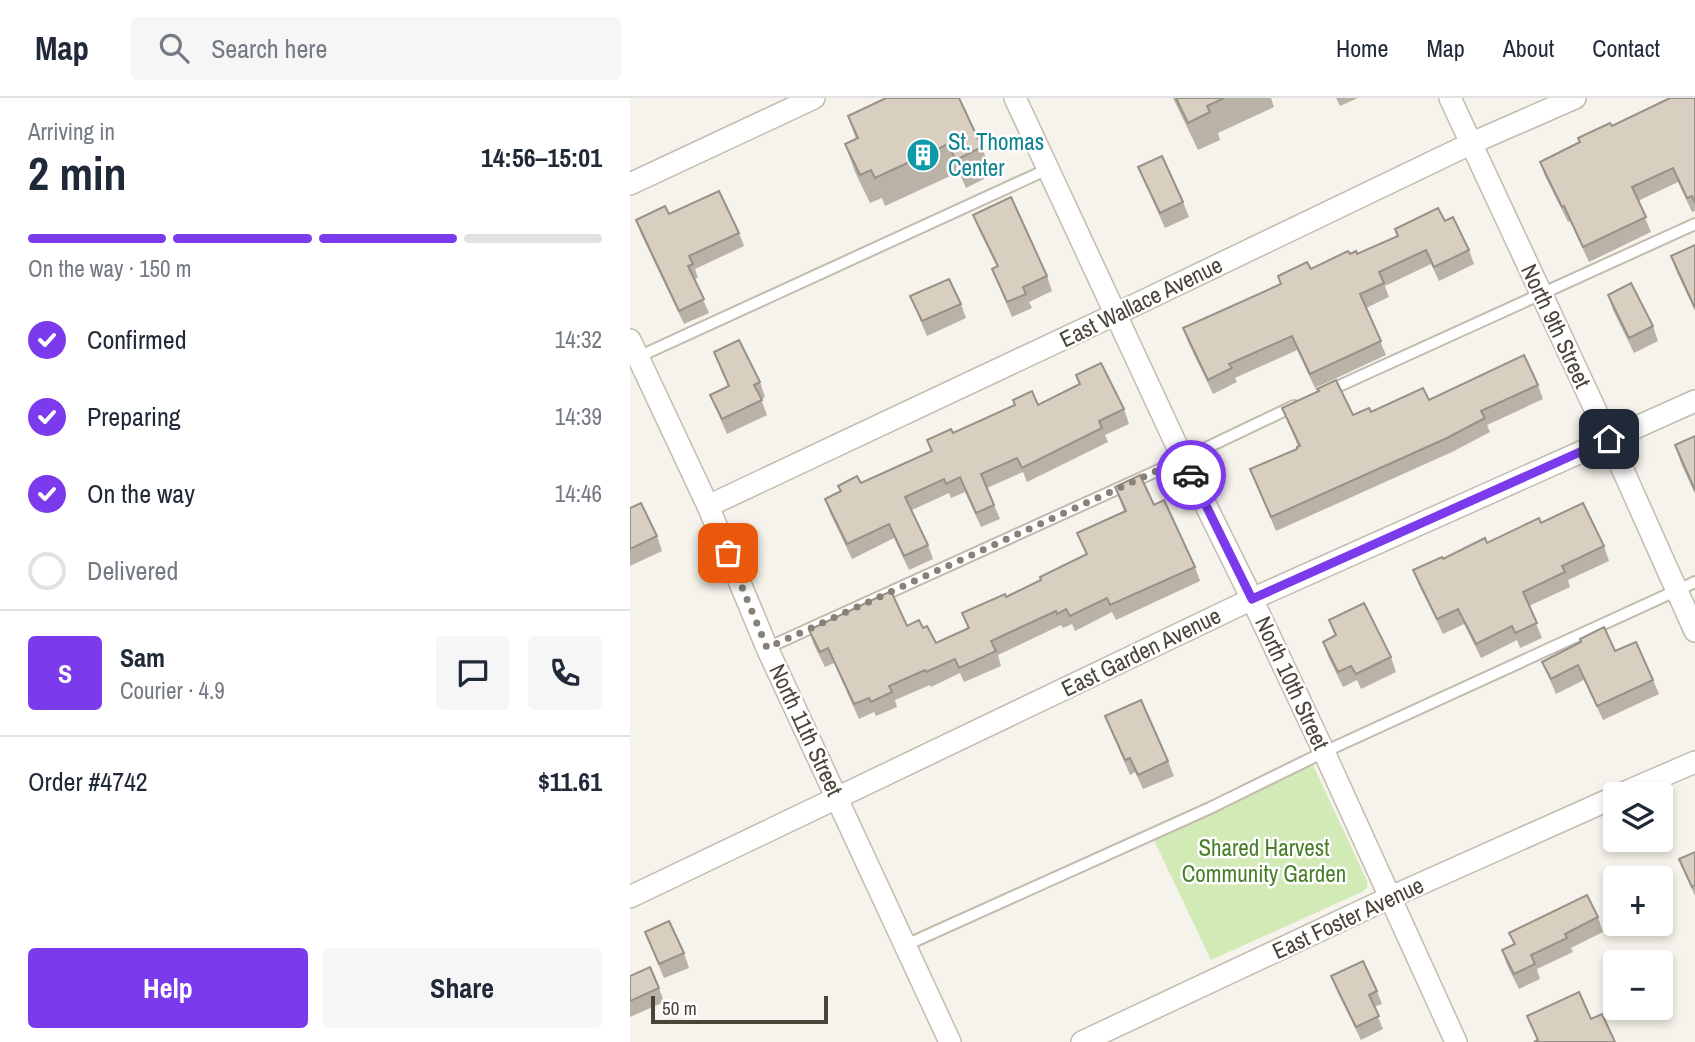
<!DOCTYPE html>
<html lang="en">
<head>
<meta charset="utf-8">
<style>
  body { margin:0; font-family:"Archivo Narrow",sans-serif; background:#f6f6f7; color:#1f2937; height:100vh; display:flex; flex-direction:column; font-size:26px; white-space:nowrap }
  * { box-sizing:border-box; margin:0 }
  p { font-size:23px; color:#747a83 }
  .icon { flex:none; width:38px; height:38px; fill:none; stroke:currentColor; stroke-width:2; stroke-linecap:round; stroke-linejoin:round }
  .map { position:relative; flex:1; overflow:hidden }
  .side { display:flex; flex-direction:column; background:#fff; width:630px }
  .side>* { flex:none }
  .fabs { position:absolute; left:973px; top:684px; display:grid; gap:14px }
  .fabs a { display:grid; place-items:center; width:70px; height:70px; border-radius:7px; background:#fff; box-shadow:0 4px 10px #0003; font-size:35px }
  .scale { position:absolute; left:21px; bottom:18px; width:177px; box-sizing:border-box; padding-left:7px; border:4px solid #4b4439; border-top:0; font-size:19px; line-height:24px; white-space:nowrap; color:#4b4439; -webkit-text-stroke:5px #fff; paint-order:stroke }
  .pin { position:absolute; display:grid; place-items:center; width:60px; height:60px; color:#fff; margin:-30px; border-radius:14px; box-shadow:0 4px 10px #0006 }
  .courier { position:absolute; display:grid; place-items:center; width:70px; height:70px; margin:-35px; border:5px solid #7c3aed; border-radius:50%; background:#fff; color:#222; box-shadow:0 2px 9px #0007 }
  .headline em { font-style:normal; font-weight:800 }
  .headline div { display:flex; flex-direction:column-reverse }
  .headline { display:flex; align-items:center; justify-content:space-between; height:119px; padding:0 28px }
  h1 { font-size:46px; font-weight:800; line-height:52px }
  .bar { display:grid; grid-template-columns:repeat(4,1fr); gap:10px 7px; align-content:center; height:84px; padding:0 28px }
  .bar i { height:9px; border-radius:5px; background:#e0e1e3 }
  .bar .on { background:#7c3aed }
  .bar p { grid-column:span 4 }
  .line { display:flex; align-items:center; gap:18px; padding:0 28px; border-top:2px solid #e0e1e3 }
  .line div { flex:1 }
  .round { display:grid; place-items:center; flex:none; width:74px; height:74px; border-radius:7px; background:#f6f6f7 }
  ol { padding:0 28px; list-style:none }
  li { display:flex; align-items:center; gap:21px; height:77px }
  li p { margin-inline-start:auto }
  li .icon { padding:7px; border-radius:50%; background:#7c3aed; color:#fff; stroke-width:4 }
  li:last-child { color:#747a83 }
  li i { width:38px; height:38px; border:4px solid #e0e1e3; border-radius:50% }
  .button { display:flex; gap:14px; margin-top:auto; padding:14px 28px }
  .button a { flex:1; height:80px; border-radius:7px; background:#7c3aed; color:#fff; font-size:28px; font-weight:800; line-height:80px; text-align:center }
  .button a+a { background:#f6f6f7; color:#1f2937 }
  header { display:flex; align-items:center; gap:42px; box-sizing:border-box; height:98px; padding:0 35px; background:#fff; border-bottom:2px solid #e0e1e3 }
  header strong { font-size:33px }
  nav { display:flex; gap:38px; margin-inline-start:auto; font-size:24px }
  .search { width:490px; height:63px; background:#f6f6f7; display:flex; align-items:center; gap:18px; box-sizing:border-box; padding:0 24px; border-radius:7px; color:#747a83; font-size:26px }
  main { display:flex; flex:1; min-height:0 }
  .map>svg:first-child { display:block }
  .green { fill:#d2eab5 }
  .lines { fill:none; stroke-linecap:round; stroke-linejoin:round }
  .lane-casing { stroke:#c2bbae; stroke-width:14 }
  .street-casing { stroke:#c2bbae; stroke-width:24 }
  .lane { stroke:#fff; stroke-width:10 }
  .street { stroke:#fff; stroke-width:21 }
  .wall { fill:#bab2a6 }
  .building { fill:#d8cfc1; stroke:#979187; stroke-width:2 }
  .done { stroke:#878178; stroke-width:7; stroke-dasharray:0 12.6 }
  .route { stroke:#7c3aed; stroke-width:9 }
  .labels { text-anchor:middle; stroke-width:5; stroke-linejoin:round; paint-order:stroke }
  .culture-label { font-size:23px; fill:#0d838f; stroke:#fff; text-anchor:start }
  .street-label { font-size:23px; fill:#4b4439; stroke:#fff }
  .park-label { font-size:23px; fill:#4a7f2a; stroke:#fff }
</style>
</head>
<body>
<header>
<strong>Map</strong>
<div class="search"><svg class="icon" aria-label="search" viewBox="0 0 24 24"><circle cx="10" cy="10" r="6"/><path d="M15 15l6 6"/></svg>Search here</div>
<nav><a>Home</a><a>Map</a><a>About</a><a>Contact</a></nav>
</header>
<main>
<section class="side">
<div class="headline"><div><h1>2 min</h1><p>Arriving in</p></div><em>14:56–15:01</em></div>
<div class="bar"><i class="on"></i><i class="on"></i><i class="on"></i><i></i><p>On the way · 150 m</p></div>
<ol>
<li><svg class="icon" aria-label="check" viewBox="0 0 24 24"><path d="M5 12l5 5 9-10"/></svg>Confirmed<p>14:32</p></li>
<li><svg class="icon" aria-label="check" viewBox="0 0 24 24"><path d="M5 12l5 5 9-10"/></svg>Preparing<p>14:39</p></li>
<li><svg class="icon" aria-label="check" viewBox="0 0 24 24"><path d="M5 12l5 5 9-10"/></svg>On the way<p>14:46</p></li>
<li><i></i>Delivered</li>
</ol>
<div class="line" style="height:126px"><b class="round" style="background:#7c3aed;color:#fff">S</b><div><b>Sam</b><p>Courier · 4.9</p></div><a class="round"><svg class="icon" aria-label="chat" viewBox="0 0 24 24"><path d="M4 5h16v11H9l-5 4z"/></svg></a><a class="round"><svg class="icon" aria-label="phone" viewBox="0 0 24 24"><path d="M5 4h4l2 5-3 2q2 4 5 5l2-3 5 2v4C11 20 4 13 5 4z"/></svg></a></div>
<div class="line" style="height:91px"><div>Order #4742</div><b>$11.61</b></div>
<div class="button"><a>Help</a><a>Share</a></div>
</section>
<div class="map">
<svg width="1065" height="944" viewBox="0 0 1065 944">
  <rect width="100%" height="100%" fill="#f6f3ec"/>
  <path class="green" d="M683 667 737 783V789L734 793 581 862 523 740Z"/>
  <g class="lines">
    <defs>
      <g id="lane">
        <path d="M8 259 418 71"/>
        <path d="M698 293 1065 126"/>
        <path d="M137 550 553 361 664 308"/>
        <path d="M276 847 580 710 694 654 1065 484"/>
      </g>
      <g id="street">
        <path d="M385 0 553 361 622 501 694 654 826 944"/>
        <path d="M820 0 979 341 1065 533"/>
        <path d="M0 86 184 0"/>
        <path d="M0 242 78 408 137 550 320 944"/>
        <path d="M78 408 486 216 842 45 945 0"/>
        <path d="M991 696 1065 664"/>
        <path d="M0 799 622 501 1065 303"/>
        <path d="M452 944 761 799 985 699"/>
      </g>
    </defs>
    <use href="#lane" class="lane-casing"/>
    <use href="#street" class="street-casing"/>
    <use href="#lane" class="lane"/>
    <use href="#street" class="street"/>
  </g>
  <g class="wall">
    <path d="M543 0H641L644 9 588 35 590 42 568 52Z"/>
    <path d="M706 0H728L710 8Z"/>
    <path d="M1065 0V113L1062 114 1048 84 1008 103 1021 134 959 164 940 123 938 124 915 78 910 64 982 28Z"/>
    <path d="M218 18 352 49 362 77 336 90 329 74 255 108 252 100 240 105 225 74 215 46 226 41Z"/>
    <path d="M508 69 553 104 559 119 535 130 514 83Z"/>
    <path d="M39 116 109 135 114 148 65 171 68 180 64 181 79 215 54 226 11 136 6 122Z"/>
    <path d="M343 117 417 178 422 193 399 204 402 210 382 219 362 171 367 169 349 132Z"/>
    <path d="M815 123 839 152 844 166 809 183 801 166 755 188 759 199 736 210 756 257 685 290 667 252 605 280 607 284 583 296 558 244 553 230 651 186 648 178 681 171 720 156H727L767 138 765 131Z"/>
    <path d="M1065 147V213L1046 172 1041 158Z"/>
    <path d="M978 197 1023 228 1028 243 1004 255 983 212Z"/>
    <path d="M280 198 331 206 336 220 297 238Z"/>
    <path d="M84 254 130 284 135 299 131 301 137 317 97 336 86 311 80 297 98 288Z"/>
    <path d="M446 277 494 311 499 326 475 337 478 344 397 384 393 374 357 390 370 421 351 429 335 394 321 400 319 395 282 412 298 447 303 461 279 472 264 440 222 461 200 415 195 401 210 393 208 388 231 385 301 354 297 342 323 335 408 307 449 287Z"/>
    <path d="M908 287 913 301 857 327 860 334 822 354 646 433 620 371 667 351 668 348 652 310 723 317 799 302Z"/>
    <path d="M1065 338V396L1051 365 1045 347Z"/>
    <path d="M485 389 524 407 565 469 570 483 486 522 482 514 445 533 442 526 433 530 431 527 368 557 371 568 334 584 330 575 301 589 300 587 265 602 267 609 246 618 244 614 229 621 204 565 195 569 184 547 179 532 277 528 293 530 306 545 338 531 332 515 376 499 411 483 456 456 447 435 494 413Z"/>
    <path d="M0 410 27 438 32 453 0 468Z"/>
    <path d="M911 425 974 448 979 463 938 482 940 489 899 508 912 540 890 550 887 542 851 560 834 526 813 536 789 487 783 472Z"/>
    <path d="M699 522 761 559 766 574 731 591 727 582 713 589 698 558 693 544 705 538Z"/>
    <path d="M951 545 985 553 1023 582 1029 596 973 622 954 582 926 596 912 564Z"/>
    <path d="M475 618 538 663 544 678 513 691 505 674 500 677 481 633Z"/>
    <path d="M1065 754V798L1049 761Z"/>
    <path d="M968 819 973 834 941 850 943 854 907 871 910 881 889 891 877 867 872 852 884 847 879 835Z"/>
    <path d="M15 834 54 855 59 870 34 880Z"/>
    <path d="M0 878 29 890 34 904 0 919Z"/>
    <path d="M701 878 747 893 752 906 744 909 753 931 731 942 706 891Z"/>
  </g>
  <g class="building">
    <path d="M256 0H329L352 49 326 62 318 46 245 80 241 72 230 77 215 46 228 40 218 18Z"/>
    <path d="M546 0H594L577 8 580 14 558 25Z"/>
    <path d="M1040 0H1065V105L1062 98 1057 100 1043 70 1002 89 1016 119 953 149 934 108 932 109 910 64 950 44 948 40 980 25 982 28Z"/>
    <path d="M532 58 553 104 530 115 508 69Z"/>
    <path d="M89 93 109 135 59 158 63 166 58 168 74 201 49 213 6 122 35 108 39 116Z"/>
    <path d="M381 99 417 178 393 189 396 196 377 204 362 171 368 168 343 117Z"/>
    <path d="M808 110 815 123 823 119 839 152 804 169 796 152 749 174 754 185 730 196 751 243 680 276 662 238 599 266 602 270 578 282 553 230 651 186 648 178 677 164 681 171 718 153 720 156 726 153 727 156 768 138 765 131Z"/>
    <path d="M1065 147V210L1041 158Z"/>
    <path d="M319 181 331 206 292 223 280 198Z"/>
    <path d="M1001 185 1023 228 999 240 978 197Z"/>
    <path d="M109 242 130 284 124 287 132 302 92 321 80 297 99 288 84 254Z"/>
    <path d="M894 257 908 287 851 313 855 320 817 340 641 419 620 371 667 351V349L670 348 652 310 689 293 687 291 706 282 723 317 739 310 741 314 793 290 799 302Z"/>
    <path d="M471 265 494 311 469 323 472 330 392 370 387 360 351 376 364 407 346 415 330 379 316 386 314 381 275 399 298 447 274 458 259 426 217 446 195 401 211 393 208 388 227 378 231 385 302 353 297 342 321 331 323 335 385 307 383 302 402 293 408 307 450 286 446 277Z"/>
    <path d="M1065 338V392L1045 347Z"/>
    <path d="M510 377 524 407 534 402 565 469 480 507 477 500 440 518 436 511 427 516 426 513 361 543 366 553 329 570 325 561 296 574 295 572 259 588 262 594 241 604 239 600 224 606 198 550 190 554 179 532 261 493 277 528 289 522 293 530 297 528 306 545 339 530 332 515 375 496 376 499 411 482 410 479 457 456 447 435 496 413 485 389Z"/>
    <path d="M11 405 27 438 0 451V410Z"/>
    <path d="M953 405 974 448 932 468 935 474 893 494 907 525 885 535 882 528 846 546 828 511 807 521 783 472 812 459 813 461 855 440 857 445 909 420 911 425Z"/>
    <path d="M734 505 761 559 726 576 721 568 708 574 693 544 706 537 699 522Z"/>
    <path d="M974 529 985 553 1006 544 1023 582 967 608 948 567 921 581 912 564 951 544 950 541Z"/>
    <path d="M511 602 538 663 508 677 500 660 495 662 475 618Z"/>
    <path d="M1065 754V787L1062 789 1049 761Z"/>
    <path d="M957 797 968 819 935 836 937 840 901 857 905 866 884 876 872 852 885 846 879 835Z"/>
    <path d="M39 823 54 855 29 866 15 834Z"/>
    <path d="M733 863 747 893 739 897 749 918 726 929 701 878Z"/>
    <path d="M20 869 29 890 0 903V878Z"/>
    <path d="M949 894 961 921 972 916 985 944H904L908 942 897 918Z"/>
  </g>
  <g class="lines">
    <path class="done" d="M98 455 137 550 553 361 561 377"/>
    <path class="route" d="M561 377 622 501 979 341"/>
  </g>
  <defs>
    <symbol id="building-disc" viewBox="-11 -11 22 22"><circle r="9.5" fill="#0f9aa8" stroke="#fff"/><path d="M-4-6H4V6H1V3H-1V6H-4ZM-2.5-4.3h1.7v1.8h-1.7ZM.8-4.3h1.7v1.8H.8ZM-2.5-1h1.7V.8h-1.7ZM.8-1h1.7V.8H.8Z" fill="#fff"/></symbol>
  </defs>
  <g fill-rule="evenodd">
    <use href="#building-disc" x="274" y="38" width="38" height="38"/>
  </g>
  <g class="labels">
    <g class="culture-label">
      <text x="318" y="52">St. Thomas<tspan x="318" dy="26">Center</tspan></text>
    </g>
    <g class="street-label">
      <text transform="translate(511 204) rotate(-26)" y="8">East Wallace Avenue</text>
      <text transform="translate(926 228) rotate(65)" y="8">North 9th Street</text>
      <text transform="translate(511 554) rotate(-26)" y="8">East Garden Avenue</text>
      <text transform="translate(662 585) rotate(65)" y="8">North 10th Street</text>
      <text transform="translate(176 632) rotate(65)" y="8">North 11th Street</text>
      <text transform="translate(718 820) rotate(-25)" y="8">East Foster Avenue</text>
    </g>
    <g class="park-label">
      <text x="634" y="758">Shared Harvest<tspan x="634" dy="26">Community Garden</tspan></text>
    </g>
  </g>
</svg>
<div class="fabs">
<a><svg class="icon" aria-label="layers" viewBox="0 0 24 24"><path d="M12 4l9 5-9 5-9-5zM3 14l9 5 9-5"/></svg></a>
<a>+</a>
<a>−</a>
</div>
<div class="scale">50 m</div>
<div class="pin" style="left:98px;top:455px;background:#ea580c"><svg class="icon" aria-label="bag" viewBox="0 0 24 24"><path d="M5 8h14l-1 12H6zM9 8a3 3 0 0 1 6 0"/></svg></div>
<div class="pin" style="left:979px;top:341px;background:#1f2937"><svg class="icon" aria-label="home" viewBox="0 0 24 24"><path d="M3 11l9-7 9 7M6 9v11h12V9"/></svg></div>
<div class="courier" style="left:561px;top:377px"><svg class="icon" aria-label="car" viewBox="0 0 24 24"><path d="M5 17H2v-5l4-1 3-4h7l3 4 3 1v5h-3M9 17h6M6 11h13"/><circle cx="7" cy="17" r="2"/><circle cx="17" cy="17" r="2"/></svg></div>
</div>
</main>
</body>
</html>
